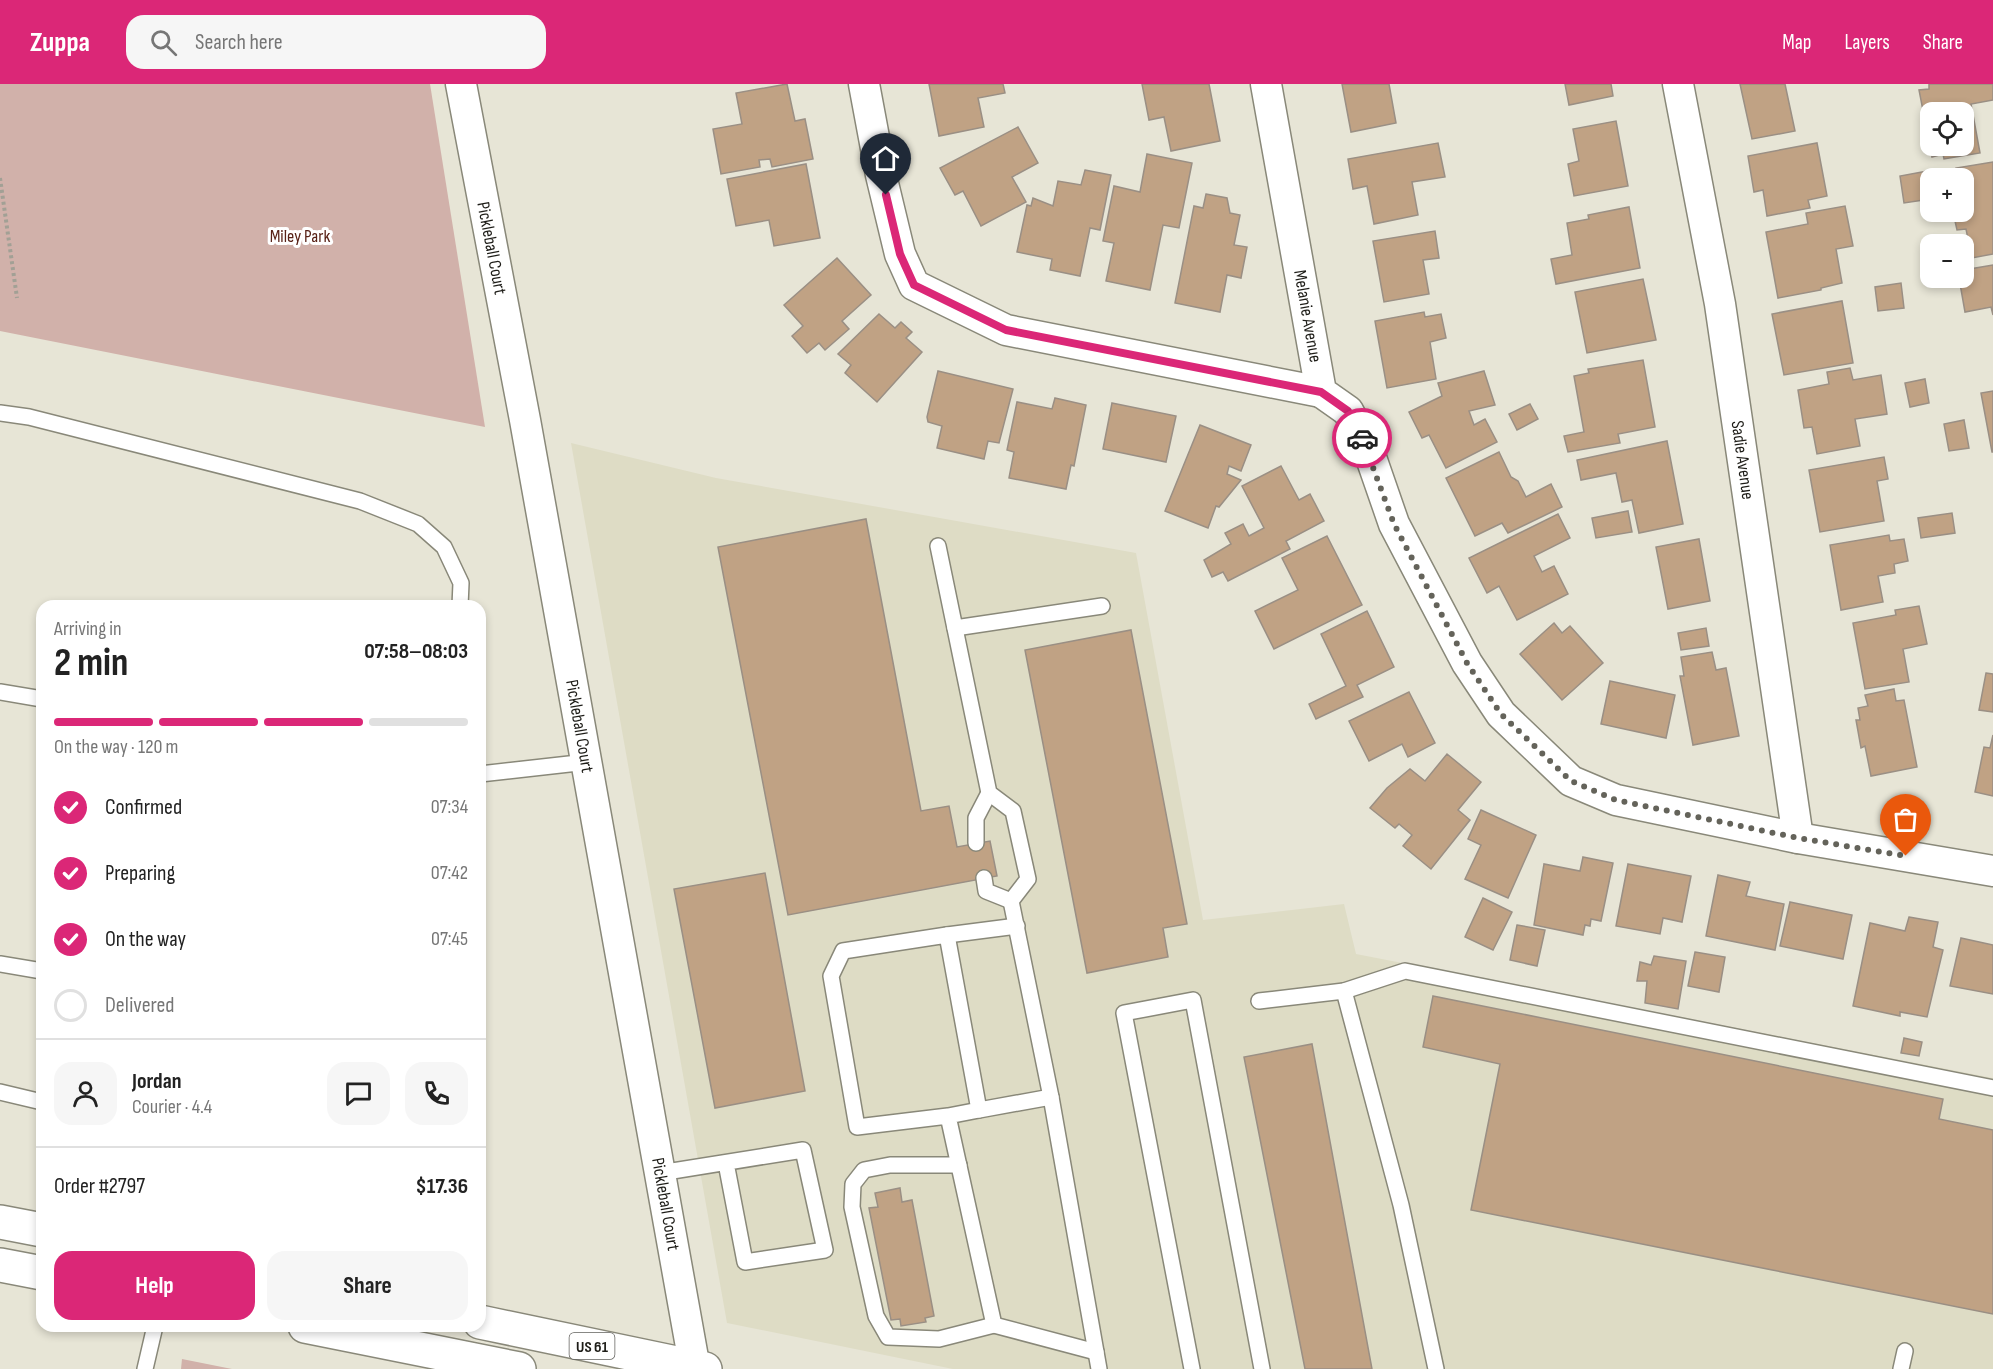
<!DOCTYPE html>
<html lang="en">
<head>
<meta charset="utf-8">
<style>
  body { margin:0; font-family:"Sofia Sans Condensed",sans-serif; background:#f6f6f6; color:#222; height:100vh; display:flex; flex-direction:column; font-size:22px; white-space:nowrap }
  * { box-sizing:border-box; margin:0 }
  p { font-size:20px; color:#767676 }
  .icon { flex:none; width:33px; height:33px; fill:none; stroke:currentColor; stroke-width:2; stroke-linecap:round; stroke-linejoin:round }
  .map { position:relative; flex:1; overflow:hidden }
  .panel { position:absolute; left:36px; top:516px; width:450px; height:732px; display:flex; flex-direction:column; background:#fff; border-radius:18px; box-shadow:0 3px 9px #0003 }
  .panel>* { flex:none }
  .buttons { position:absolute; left:1920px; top:18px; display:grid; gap:12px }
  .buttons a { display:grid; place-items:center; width:54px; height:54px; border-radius:12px; background:#fff; box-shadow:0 3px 9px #0003; font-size:30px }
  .pin { position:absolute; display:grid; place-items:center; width:51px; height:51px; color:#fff; margin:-62px -26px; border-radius:50% 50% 50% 0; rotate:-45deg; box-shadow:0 0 6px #0007 }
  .pin .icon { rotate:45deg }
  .courier { position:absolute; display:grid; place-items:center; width:60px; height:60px; margin:-30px; border:4px solid #db2777; border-radius:50%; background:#fff; color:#222; box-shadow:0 2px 8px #0007 }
  .headline em { font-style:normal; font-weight:700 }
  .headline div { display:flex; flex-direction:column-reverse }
  .headline { display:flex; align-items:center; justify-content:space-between; height:102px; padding:0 18px }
  h1 { font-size:39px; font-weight:700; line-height:45px }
  .bar { display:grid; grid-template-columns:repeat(4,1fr); gap:9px 6px; align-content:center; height:72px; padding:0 18px }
  .bar i { height:8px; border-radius:4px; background:#e0e0e0 }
  .bar .selected { background:#db2777 }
  .bar p { grid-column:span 4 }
  .line { display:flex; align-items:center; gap:15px; padding:0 18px; border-top:2px solid #e0e0e0 }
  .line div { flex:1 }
  .round { display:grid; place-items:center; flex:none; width:63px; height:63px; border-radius:18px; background:#f6f6f6 }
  ol { padding:0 18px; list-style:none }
  li { display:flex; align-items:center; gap:18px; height:66px }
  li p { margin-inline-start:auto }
  li .icon { padding:6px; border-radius:50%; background:#db2777; color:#fff; stroke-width:4 }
  li:last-child { color:#767676 }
  li i { width:33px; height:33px; border:3px solid #e0e0e0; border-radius:50% }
  .action { display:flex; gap:12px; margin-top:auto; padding:12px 18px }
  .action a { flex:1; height:69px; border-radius:18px; background:#db2777; color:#fff; font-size:24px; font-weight:700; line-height:69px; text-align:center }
  .action a+a { background:#f6f6f6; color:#222 }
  header { display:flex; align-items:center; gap:36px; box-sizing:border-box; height:84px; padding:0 30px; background:#db2777; color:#fff }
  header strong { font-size:28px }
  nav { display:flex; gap:33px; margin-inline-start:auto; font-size:21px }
  .search { width:420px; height:54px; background:#f6f6f6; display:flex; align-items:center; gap:15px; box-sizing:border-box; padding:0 21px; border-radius:18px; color:#767676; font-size:22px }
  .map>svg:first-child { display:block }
  .built { fill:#dedcc5 }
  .green { fill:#d1b1aa }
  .building { fill:#c0a284; stroke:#9a8f84; stroke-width:1.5; fill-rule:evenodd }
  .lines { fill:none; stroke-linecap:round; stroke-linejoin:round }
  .service-casing { stroke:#898879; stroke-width:18 }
  .minor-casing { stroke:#898879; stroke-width:33 }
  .trunk-casing { stroke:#898879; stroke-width:36 }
  .path { stroke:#a2a095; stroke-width:4; stroke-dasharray:3 3; stroke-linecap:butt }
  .service { stroke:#fff; stroke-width:15 }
  .minor { stroke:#fff; stroke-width:30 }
  .trunk { stroke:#fff; stroke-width:33 }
  .done { stroke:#64635a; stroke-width:6; stroke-dasharray:0 10.8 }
  .route { stroke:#db2777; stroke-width:8 }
  .labels { text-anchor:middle; stroke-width:6; stroke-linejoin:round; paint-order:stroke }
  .shield { fill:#fff; stroke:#62615d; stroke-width:1.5 }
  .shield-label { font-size:16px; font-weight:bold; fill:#1e1d18 }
  .park-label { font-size:18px; fill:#582116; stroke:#fff }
  .street-label { font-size:18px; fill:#1e1d18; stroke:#fff }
</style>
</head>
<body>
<header>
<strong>Zuppa</strong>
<div class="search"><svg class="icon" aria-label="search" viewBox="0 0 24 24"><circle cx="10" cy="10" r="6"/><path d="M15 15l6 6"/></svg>Search here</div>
<nav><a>Map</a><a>Layers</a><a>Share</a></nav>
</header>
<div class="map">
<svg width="1993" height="1285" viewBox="0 0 1993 1285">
  <rect width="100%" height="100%" fill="#e7e5d6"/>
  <path class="built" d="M571 359 716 394 1136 469 1203 836 1344 820 1356 870 1993 994V1285H953L727 1239Z"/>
  <g class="green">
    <path d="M0 0H430L485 343 0 247Z"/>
    <path d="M182 1275 232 1285H181Z"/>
  </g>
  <g class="building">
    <path d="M787 0 795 37 805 35 813 75 772 83 770 75 759 76 760 83 721 90 713 45 742 40 736 9Z"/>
    <path d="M929 0H1003L1005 9 978 14 984 43 939 52Z"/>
    <path d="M1142 0H1209L1220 57 1171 67 1164 33 1149 36Z"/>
    <path d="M1342 0H1389L1396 39 1351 48Z"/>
    <path d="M1565 0H1611L1613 12 1569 21Z"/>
    <path d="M1740 0H1785L1795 47 1752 55Z"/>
    <path d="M1929 0H1993V16L1971 20 1980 69 1944 75 1943 70 1932 73 1919 6 1929 5ZM1930 28H1964V62H1930Z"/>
    <path d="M1616 37 1628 102 1574 112 1568 80 1579 77 1573 45Z"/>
    <path d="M1018 43 1038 79 1012 93 1026 118 981 142 963 107 955 111 940 84Z"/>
    <path d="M1438 59 1445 93 1412 98 1418 131 1374 140 1367 102 1353 105 1348 75Z"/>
    <path d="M1817 59 1827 112 1808 116 1810 124 1767 132 1763 106 1754 108 1748 72Z"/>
    <path d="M1147 70 1192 79 1179 144 1163 141 1150 206 1106 197 1114 159 1103 157 1114 102 1140 108Z"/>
    <path d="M1993 78V170L1972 174 1966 145 1957 146 1953 128H1964V94H1958L1956 84Z"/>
    <path d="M806 80 820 154 774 162 769 136 736 142 727 95Z"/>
    <path d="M1085 86 1111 91 1100 146 1090 144 1080 192 1050 186 1052 175 1017 168 1027 121 1031 122 1033 114 1053 122 1058 97 1081 101Z"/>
    <path d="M1933 86 1930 115 1904 119 1900 92Z"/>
    <path d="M1206 110 1227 114 1230 129 1240 131 1234 161 1247 163 1241 194 1227 191 1220 228 1175 219 1194 122 1203 124Z"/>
    <path d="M1845 122 1853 162 1836 165 1842 199 1821 204V206L1778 214 1766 148 1808 140 1806 129Z"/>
    <path d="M1629 123 1640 184 1556 200 1551 175 1572 171 1567 139 1589 135 1588 131Z"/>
    <path d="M1435 147 1439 174 1423 176 1429 210 1384 218 1373 157Z"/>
    <path d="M837 174 871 211 842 237 849 245 825 266 819 259 807 269 792 252 803 242 784 221Z"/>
    <path d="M1993 181V231L1991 223 1965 228 1959 194H1964V186Z"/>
    <path d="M1643 195 1656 256 1587 269 1575 208Z"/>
    <path d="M1901 199 1904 224 1878 227 1875 203Z"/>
    <path d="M1842 217 1853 279 1784 291 1772 230Z"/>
    <path d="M1424 228 1425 233 1441 230 1446 254 1430 258 1436 295 1387 304 1375 237Z"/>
    <path d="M879 230 895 244 901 238 912 248 906 254 922 268 877 318 845 289 851 281 838 270Z"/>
    <path d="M1643 276 1655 343 1618 350 1620 359 1568 368 1564 352 1584 348 1574 292 1589 289 1588 285Z"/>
    <path d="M1850 284 1853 296 1881 291 1887 330 1855 335 1860 362 1817 370 1812 343 1804 344 1798 306 1829 300 1827 288Z"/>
    <path d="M938 287 1013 305 999 359 988 357 984 375 937 364 942 342 928 338 927 333Z"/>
    <path d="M1484 287 1495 321 1469 327 1474 341 1485 335 1497 358 1446 384 1429 351 1422 354 1409 328 1442 312 1438 299Z"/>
    <path d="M1925 295 1929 319 1910 323 1905 299Z"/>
    <path d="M1993 307V368H1992L1981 309Z"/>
    <path d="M1055 314 1086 321 1074 382 1071 381 1066 405 1009 394 1014 368 1007 366 1017 318 1052 325Z"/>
    <path d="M1112 319 1176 332 1166 378 1103 365Z"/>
    <path d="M1530 320 1538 335 1517 346 1509 330Z"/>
    <path d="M1964 336 1969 364 1949 367 1944 340Z"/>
    <path d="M1200 341 1251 361 1241 387 1229 382 1227 390 1241 396 1219 423 1216 422 1208 444 1165 427Z"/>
    <path d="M1667 357 1683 440 1639 449 1632 416 1622 418 1616 389 1581 396 1577 376Z"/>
    <path d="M1499 368 1511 393 1518 397 1526 413 1551 400 1562 423 1508 449 1502 439 1475 452 1446 394Z"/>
    <path d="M1884 373 1888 395 1877 397 1884 437 1820 448 1809 386Z"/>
    <path d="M1281 382 1299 416 1310 410 1324 437 1286 457 1290 465 1228 497 1223 488 1212 493 1204 476 1231 460 1225 449 1243 440 1249 452 1264 444 1242 402Z"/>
    <path d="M1628 427 1632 448 1596 454 1592 434Z"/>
    <path d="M1952 429 1955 449 1921 454 1918 434Z"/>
    <path d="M1558 430 1570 454 1534 472 1542 488 1554 482 1568 510 1517 536 1499 502 1487 509 1469 474Z"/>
    <path d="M866 435 921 727 949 722 957 763 990 757 997 792 788 831 718 463Z"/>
    <path d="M1889 451 1890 457 1904 455 1908 477 1894 480 1895 489 1878 492 1883 518 1841 526 1830 461Z"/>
    <path d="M1327 452 1362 521 1274 565 1255 527 1298 506 1282 474Z"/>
    <path d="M1699 455 1710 517 1668 525 1656 463Z"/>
    <path d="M1919 522 1927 560 1903 565 1909 598 1865 605 1853 539 1896 531 1895 526Z"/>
    <path d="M1367 527 1394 583 1357 601 1363 613 1316 635 1309 620 1346 602 1321 550Z"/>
    <path d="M1554 539 1562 549 1570 542 1603 579 1562 616 1520 570Z"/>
    <path d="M1706 544 1709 562 1681 566 1678 549Z"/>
    <path d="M1131 546 1187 840 1163 844 1168 873 1087 889 1025 566Z"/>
    <path d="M1712 568 1716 586 1726 584 1739 652 1693 661 1680 592H1684L1681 573Z"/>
    <path d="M1986 589 1993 590V628L1979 626Z"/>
    <path d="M1610 597 1675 611 1666 654 1601 640Z"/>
    <path d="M1894 605 1896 617 1904 616 1917 683 1871 692 1865 662 1861 664 1856 636H1860L1858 624 1868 622 1865 611Z"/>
    <path d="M1409 608 1435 659 1408 673 1402 660 1369 677 1349 637Z"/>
    <path d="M1993 651V712L1975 708 1984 663 1990 664Z"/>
    <path d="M1447 670 1481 698 1458 726 1470 736 1431 785 1403 762 1412 751 1399 740 1395 744 1370 724 1387 704 1410 685 1425 697Z"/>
    <path d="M1481 726 1536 751 1508 814 1465 795 1481 761 1468 755Z"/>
    <path d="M1583 773 1613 779 1601 837 1591 835 1590 842 1585 841 1583 851 1534 841 1544 780 1580 787Z"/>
    <path d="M1628 780 1691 792 1682 838 1663 834 1660 850 1616 842Z"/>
    <path d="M765 789 805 1007 715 1024 674 805Z"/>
    <path d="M1718 791 1750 798 1746 812 1784 820 1775 866 1706 852Z"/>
    <path d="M1483 814 1512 828 1493 866 1465 853Z"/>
    <path d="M1790 818 1852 831 1843 875 1780 862Z"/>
    <path d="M1909 833 1938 838 1933 863 1943 866 1927 933 1900 928V932L1853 922 1870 839 1905 847Z"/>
    <path d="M1517 841 1545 846 1537 882 1510 876Z"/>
    <path d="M1961 854 1993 861V910L1950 902Z"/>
    <path d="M1695 868 1725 873 1719 908 1688 902Z"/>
    <path d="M1654 872 1686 877 1678 925 1645 919 1647 897H1637L1640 878 1651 881Z"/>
    <path d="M1433 912 1943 1015 1939 1035 1993 1046V1230L1471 1126 1500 980 1423 963Z"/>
    <path d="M1904 954 1922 958 1919 972 1901 969Z"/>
    <path d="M1312 960 1372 1285H1305L1244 973Z"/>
    <path d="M900 1104 902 1118 912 1116 934 1232 925 1234 926 1238 901 1242 900 1235 891 1236 869 1124 878 1123 875 1109Z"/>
  </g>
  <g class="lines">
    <defs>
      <g id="service">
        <path d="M0 329 29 333 360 417 418 440 444 463 461 499 460 522"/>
        <path d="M938 462 989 709 1013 727 1028 795 1011 817 1051 1013 1099 1285"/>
        <path d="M955 544 1102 522"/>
        <path d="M0 608 42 615"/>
        <path d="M480 690 587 678"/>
        <path d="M976 759V734L989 709"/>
        <path d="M984 794 986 807 1011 817"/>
        <path d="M947 851 1017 842"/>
        <path d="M0 880 42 887"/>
        <path d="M1344 907 1401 1121 1436 1285"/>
        <path d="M1259 917 1344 907 1405 887 1993 1004"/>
        <path d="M0 1008 42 1018"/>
        <path d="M979 1026 1051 1013"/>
        <path d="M948 1032 979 1026 947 851 843 867 831 892 857 1043 948 1032 994 1241 1096 1268"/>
        <path d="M959 1081H890L864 1086 853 1100 852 1123 876 1232 888 1253 939 1255 994 1241"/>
        <path d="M660 1089 803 1066 825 1166 745 1178 726 1079"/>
        <path d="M145 1285 155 1242"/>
        <path d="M1192 1285 1124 929 1193 916 1262 1285"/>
        <path d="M1901 1285 1905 1267"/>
      </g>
      <g id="minor">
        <path d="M461 0 525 336 695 1285"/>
        <path d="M864 0 881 91 900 170 914 201 1006 246 1321 308"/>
        <path d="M1266 0 1321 308 1348 327 1368 365 1394 440 1467 579 1501 630 1571 697 1616 716 1798 754 1993 787"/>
        <path d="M1678 0 1720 220 1798 754"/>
      </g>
      <g id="trunk">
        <path d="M0 1138 42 1146"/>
        <path d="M0 1181 42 1189"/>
        <path d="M480 1238 705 1285"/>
        <path d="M305 1242 519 1285"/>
      </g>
    </defs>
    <use href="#service" class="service-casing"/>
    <use href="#minor" class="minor-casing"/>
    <use href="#trunk" class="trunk-casing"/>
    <path class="path" d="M0 94 17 214"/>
    <use href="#service" class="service"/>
    <use href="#minor" class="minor"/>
    <use href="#trunk" class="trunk"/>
  </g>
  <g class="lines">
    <path class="done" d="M1362 354 1394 440 1467 579 1501 630 1571 697 1616 716 1798 754 1906 772"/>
    <path class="route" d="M886 111 900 170 914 201 1006 246 1321 308 1348 327 1362 354"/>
  </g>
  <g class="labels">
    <rect class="shield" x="569.5" y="1249" width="45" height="26" rx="4.5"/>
    <g class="shield-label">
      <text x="592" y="1268">US 61</text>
    </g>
    <g class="park-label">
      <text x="300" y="158">Miley Park</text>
    </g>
    <g class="street-label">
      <text transform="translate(492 164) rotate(79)" y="6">Pickleball Court</text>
      <text transform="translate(1308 232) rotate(80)" y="6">Melanie Avenue</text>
      <text transform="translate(1743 376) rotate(82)" y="6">Sadie Avenue</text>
      <text transform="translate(580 642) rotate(80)" y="6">Pickleball Court</text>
      <text transform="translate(666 1120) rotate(80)" y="6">Pickleball Court</text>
    </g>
  </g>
</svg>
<div class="buttons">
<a><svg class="icon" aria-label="locate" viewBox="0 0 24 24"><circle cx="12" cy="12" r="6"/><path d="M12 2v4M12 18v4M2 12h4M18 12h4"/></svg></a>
<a>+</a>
<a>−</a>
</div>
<div class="pin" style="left:1906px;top:772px;background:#ea580c"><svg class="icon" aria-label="bag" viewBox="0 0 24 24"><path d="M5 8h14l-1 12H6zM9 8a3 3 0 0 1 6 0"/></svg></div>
<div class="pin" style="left:886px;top:111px;background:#1f2937"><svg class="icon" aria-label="home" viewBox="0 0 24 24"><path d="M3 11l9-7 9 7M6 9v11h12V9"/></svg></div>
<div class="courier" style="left:1362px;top:354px"><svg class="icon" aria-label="car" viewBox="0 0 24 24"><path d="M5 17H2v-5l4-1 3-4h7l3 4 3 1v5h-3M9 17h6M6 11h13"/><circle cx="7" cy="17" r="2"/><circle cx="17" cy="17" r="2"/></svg></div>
<section class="panel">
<div class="headline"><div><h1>2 min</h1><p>Arriving in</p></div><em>07:58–08:03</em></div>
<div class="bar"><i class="selected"></i><i class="selected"></i><i class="selected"></i><i></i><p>On the way · 120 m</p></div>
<ol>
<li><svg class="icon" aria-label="check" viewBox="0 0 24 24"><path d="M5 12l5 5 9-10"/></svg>Confirmed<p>07:34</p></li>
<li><svg class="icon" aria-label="check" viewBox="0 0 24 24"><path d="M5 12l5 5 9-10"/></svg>Preparing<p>07:42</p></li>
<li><svg class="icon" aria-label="check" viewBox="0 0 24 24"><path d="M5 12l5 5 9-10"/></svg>On the way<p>07:45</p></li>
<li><i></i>Delivered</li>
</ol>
<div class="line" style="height:108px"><a class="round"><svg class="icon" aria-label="person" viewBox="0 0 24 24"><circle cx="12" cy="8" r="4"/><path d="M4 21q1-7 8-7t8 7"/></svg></a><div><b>Jordan</b><p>Courier · 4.4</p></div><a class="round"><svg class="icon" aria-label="chat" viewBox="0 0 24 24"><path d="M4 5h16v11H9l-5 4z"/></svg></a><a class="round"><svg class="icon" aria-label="phone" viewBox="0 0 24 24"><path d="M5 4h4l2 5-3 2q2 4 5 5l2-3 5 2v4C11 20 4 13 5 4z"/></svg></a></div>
<div class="line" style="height:78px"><div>Order #2797</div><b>$17.36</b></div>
<div class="action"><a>Help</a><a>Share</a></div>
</section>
</div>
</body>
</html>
